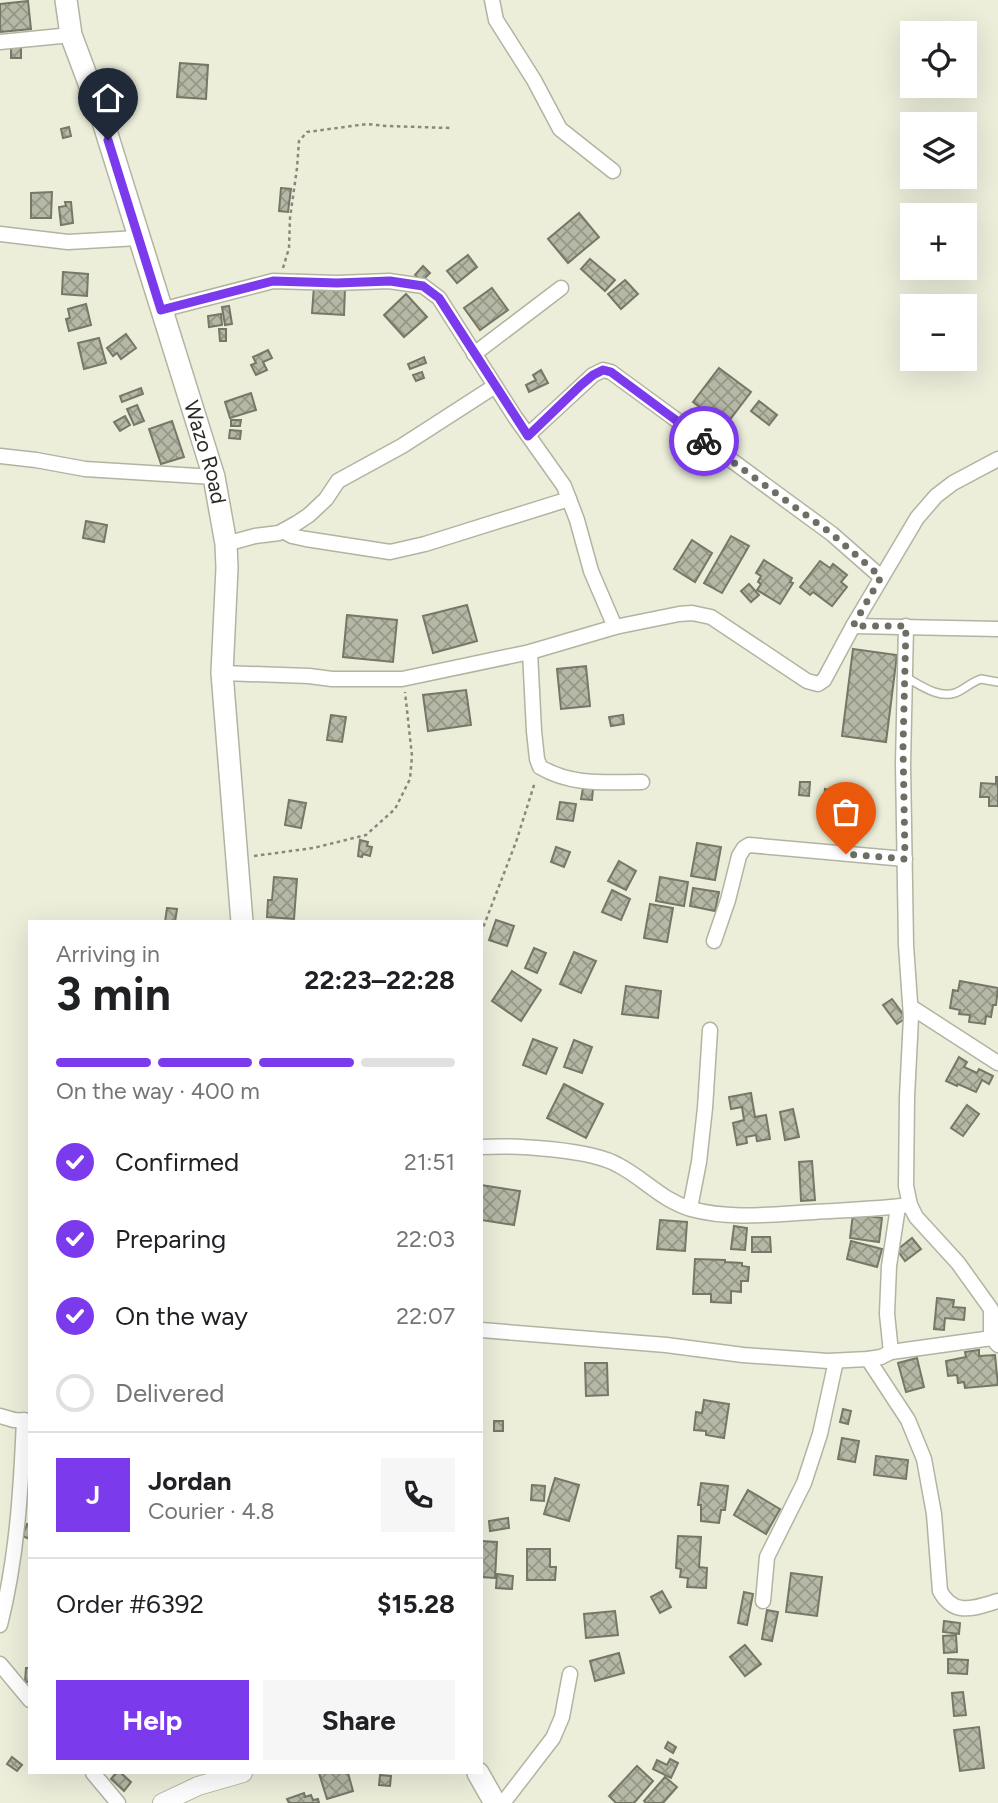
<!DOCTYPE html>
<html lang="en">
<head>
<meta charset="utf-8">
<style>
  body { margin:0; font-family:Figtree,sans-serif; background:#f6f6f6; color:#202124; height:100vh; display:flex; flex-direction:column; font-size:26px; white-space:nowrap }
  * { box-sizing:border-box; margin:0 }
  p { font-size:23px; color:#757577 }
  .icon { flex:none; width:38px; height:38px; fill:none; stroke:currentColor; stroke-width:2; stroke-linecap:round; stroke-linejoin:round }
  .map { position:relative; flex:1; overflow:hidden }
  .details { position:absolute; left:28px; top:920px; width:455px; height:854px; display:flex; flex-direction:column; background:#fff; border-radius:0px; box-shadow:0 7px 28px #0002 }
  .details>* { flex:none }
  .controls { position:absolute; left:900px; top:21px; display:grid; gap:14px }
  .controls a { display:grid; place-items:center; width:77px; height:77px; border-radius:0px; background:#fff; box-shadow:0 7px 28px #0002; font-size:35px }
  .pin { position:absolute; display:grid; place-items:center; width:60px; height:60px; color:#fff; margin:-72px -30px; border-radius:50% 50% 50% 0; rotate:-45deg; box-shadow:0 0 7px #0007 }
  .pin .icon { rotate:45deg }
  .courier { position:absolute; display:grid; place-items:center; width:70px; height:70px; margin:-35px; border:5px solid #7c3aed; border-radius:50%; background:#fff; color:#222; box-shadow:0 2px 9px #0007 }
  .summary em { font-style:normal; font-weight:700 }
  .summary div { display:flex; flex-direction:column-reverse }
  .summary { display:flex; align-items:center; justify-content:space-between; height:119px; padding:0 28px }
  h1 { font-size:46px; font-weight:700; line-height:52px }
  .bar { display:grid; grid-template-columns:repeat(4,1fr); gap:10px 7px; align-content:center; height:84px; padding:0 28px }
  .bar i { height:9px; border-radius:5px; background:#e0e0e0 }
  .bar .selected { background:#7c3aed }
  .bar p { grid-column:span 4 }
  .line { display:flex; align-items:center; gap:18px; padding:0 28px; border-top:2px solid #e0e0e0 }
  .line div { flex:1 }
  .round { display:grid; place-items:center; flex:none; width:74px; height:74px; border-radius:0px; background:#f6f6f6 }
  ol { padding:0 28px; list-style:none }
  li { display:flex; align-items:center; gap:21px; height:77px }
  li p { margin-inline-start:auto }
  li .icon { padding:7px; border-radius:50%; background:#7c3aed; color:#fff; stroke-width:4 }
  li:last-child { color:#757577 }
  li i { width:38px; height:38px; border:4px solid #e0e0e0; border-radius:50% }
  .button { display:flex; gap:14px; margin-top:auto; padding:14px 28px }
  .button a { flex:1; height:80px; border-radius:0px; background:#7c3aed; color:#fff; font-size:28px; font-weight:700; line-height:80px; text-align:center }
  .button a+a { background:#f6f6f6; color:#202124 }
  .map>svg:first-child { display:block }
  .building { fill:url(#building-cross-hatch); stroke:#767867; stroke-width:2 }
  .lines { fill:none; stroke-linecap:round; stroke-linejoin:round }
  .service-casing { stroke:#b2b4a1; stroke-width:10 }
  .minor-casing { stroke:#b2b4a1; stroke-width:17 }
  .tertiary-casing { stroke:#b2b4a1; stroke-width:20 }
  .secondary-casing { stroke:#b2b4a1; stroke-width:24 }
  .path { stroke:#87897c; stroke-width:2.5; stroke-dasharray:3.5 3.5; stroke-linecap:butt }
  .service { stroke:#fff; stroke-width:7 }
  .minor { stroke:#fff; stroke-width:14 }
  .tertiary { stroke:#fff; stroke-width:18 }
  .secondary { stroke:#fff; stroke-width:21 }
  .done { stroke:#6e6f64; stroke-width:7; stroke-dasharray:0 12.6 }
  .route { stroke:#7c3aed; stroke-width:9 }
  .labels { text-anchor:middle; stroke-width:5; stroke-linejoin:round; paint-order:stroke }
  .street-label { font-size:21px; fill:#2a2b24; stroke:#fff }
</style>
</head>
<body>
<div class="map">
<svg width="998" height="1803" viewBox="0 0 998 1803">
  <defs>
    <pattern id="building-cross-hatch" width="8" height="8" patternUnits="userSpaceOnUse" patternTransform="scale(1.75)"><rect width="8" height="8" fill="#b6b8a6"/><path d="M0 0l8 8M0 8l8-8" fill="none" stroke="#949687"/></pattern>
  </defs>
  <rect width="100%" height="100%" fill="#eceeda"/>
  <g class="building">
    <path d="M28 1 31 29 0 32V4Z"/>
    <path d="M11 44 21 45V58H11Z"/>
    <path d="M180 63 208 65 206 99 177 97Z"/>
    <path d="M69 127 71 136 63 138 61 129Z"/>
    <path d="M281 188 291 189 288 212 279 211Z"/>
    <path d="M52 192 51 218H31V193Z"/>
    <path d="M65 202H71L73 223 61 225 59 207 66 206Z"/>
    <path d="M579 213 599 237 568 263 548 239Z"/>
    <path d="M468 255 477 267 457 283 447 271Z"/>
    <path d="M590 259 615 280 605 291 581 269Z"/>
    <path d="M423 266 430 273 422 281 415 275Z"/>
    <path d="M63 272 88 274 87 296 62 294Z"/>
    <path d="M625 280 638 294 621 309 608 294Z"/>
    <path d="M314 286 345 288 344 315 312 313Z"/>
    <path d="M492 288 508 310 480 330 464 308Z"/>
    <path d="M406 294 427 317 404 337 384 315Z"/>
    <path d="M86 304 91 325 69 331 66 319 70 318 68 309Z"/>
    <path d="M229 306 232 324 225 325 222 307Z"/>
    <path d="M221 314 222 325 209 327 208 316Z"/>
    <path d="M219 329H226V341H220Z"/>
    <path d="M126 334 136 348 121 359 117 353 113 356 107 348Z"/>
    <path d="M99 338 106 363 84 369 78 343Z"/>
    <path d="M268 350 272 358 263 362 267 370 256 375 251 365 256 363 253 357Z"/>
    <path d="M424 357 426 363 410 369 408 364Z"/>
    <path d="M719 368 751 392 725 426 693 402Z"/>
    <path d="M541 370 548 383 529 392 526 385 536 380 533 375Z"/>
    <path d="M422 372 424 378 416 381 413 375Z"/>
    <path d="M141 388 143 394 122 402 120 396Z"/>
    <path d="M251 393 256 410 230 418 225 402Z"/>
    <path d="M759 401 777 415 769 425 751 411Z"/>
    <path d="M137 405 144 421 134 425 127 409Z"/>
    <path d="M125 416 130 425 120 431 114 422Z"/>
    <path d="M231 420H241L240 426H231Z"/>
    <path d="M172 421 184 457 161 464 149 429Z"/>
    <path d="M230 430 241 431 240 439 229 438Z"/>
    <path d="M86 521 107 525 104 542 83 538Z"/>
    <path d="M731 536 749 546 722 593 704 583Z"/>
    <path d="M692 540 712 553 695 582 674 569Z"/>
    <path d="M764 560 792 578 790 582 793 583 780 604 757 590 761 584 758 582 761 576 756 573Z"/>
    <path d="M820 561 830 568 833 564 847 575 841 582 847 587 832 606 813 592 810 595 800 587Z"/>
    <path d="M749 584 759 595 751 602 741 591Z"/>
    <path d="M467 605 477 641 433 653 423 616Z"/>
    <path d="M347 615 397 620 393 662 343 657Z"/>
    <path d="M853 649 897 655 886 742 842 736Z"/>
    <path d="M586 666 590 706 561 709 557 669Z"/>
    <path d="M466 690 471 725 428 731 423 695Z"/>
    <path d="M331 715 346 717 342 742 327 740Z"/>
    <path d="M623 715 624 724 611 726 609 717Z"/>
    <path d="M996 777H998V806H989V797H980L981 783 996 784Z"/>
    <path d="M800 782H810L809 796 799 795Z"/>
    <path d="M583 788 593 789 592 800 581 799Z"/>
    <path d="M825 789 836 791 835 801 824 799Z"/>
    <path d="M289 800 306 803 301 828 285 825Z"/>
    <path d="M560 802 576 804 573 821 557 819Z"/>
    <path d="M360 840 368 842 367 846 372 847 370 856 363 854 362 857 358 856Z"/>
    <path d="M697 843 721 847 715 880 691 876Z"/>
    <path d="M556 847 570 852 564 867 551 862Z"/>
    <path d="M619 861 636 871 626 890 608 881Z"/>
    <path d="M274 877 297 879 294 919 267 917 268 900H272Z"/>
    <path d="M660 877 688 882 684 906 656 901Z"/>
    <path d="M693 888 719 892 715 911 690 906Z"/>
    <path d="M612 890 630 899 621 920 602 912Z"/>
    <path d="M650 904 673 908 667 942 644 938Z"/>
    <path d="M167 908 177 909 175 922H165Z"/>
    <path d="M496 920 514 926 507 946 489 940Z"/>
    <path d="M534 948 546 953 537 973 525 968Z"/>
    <path d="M574 952 596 961 581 993 560 984Z"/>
    <path d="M512 971 541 990 521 1021 492 1001Z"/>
    <path d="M960 981 998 988 996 1005H993L991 1017 986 1016 985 1024 969 1022 970 1015 959 1014 960 1010 950 1008 953 990 958 991Z"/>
    <path d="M626 986 661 991 658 1018 622 1014Z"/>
    <path d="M892 999 906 1018 897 1024 883 1005Z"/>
    <path d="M533 1039 557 1048 546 1074 523 1065Z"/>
    <path d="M574 1040 592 1047 582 1073 564 1067Z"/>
    <path d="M959 1057 967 1062 964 1067 977 1073 979 1069 993 1076 989 1084 982 1080 976 1092 958 1084 957 1086 946 1081Z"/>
    <path d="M564 1084 603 1104 586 1138 547 1118Z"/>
    <path d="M751 1093 755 1117 766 1115 770 1139 757 1141 756 1135 746 1137 747 1143 737 1145 733 1123 744 1120 742 1107 731 1109 729 1097Z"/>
    <path d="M967 1105 979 1114 963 1136 951 1128Z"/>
    <path d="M793 1109 799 1137 785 1140 780 1112Z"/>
    <path d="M812 1161 815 1200 801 1201 799 1162Z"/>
    <path d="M481 1185 520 1191 514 1225 481 1220Z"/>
    <path d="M853 1214 882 1218 879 1242 850 1238Z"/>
    <path d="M660 1220 687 1222 685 1251 657 1249Z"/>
    <path d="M734 1226 747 1228 745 1250 731 1249Z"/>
    <path d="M752 1237H770L771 1252H752Z"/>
    <path d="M912 1238 921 1249 905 1261 897 1250Z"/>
    <path d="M851 1241 882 1249 877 1267 847 1259Z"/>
    <path d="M695 1259 725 1260V1262L742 1263V1266L749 1267 748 1281H741V1292L731 1291V1303L711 1302V1294H693Z"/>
    <path d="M937 1298 954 1300 953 1307 965 1308 964 1320 945 1318 944 1330 934 1329Z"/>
    <path d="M979 1350V1356L995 1355 998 1385 965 1388 964 1382 958 1383 957 1375 948 1376 946 1361 966 1357 965 1352Z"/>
    <path d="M917 1358 924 1387 906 1392 898 1363Z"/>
    <path d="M585 1363H607L608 1395 586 1396Z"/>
    <path d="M704 1400 729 1404 724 1438 706 1435V1431L694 1430 696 1412 702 1413Z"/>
    <path d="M843 1409 851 1411 848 1424 840 1422Z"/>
    <rect x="494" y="1421" width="9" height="10"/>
    <path d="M842 1438 859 1441 855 1462 838 1459Z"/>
    <path d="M876 1456 908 1460 906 1479 874 1475Z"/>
    <path d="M555 1478 579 1485 569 1521 544 1514Z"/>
    <path d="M701 1483 728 1486 725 1510H721L719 1523 701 1521V1505H698Z"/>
    <path d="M532 1485 545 1486 544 1501 531 1500Z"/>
    <path d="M748 1490 780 1509 766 1534 734 1515Z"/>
    <path d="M508 1518 509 1528 490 1531 489 1521Z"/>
    <path d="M27 1524 30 1525V1539L22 1536Z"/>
    <path d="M678 1536 701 1537 699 1567 707 1568 706 1588 687 1587 688 1578 680 1577 681 1569 676 1568Z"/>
    <path d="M481 1541 497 1542 495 1578 481 1577Z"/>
    <path d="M527 1549H550V1567H556L555 1580H527Z"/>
    <path d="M791 1573 822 1577 817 1616 786 1612Z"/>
    <path d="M497 1574 513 1576 512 1589 496 1588Z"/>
    <path d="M662 1591 671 1607 660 1613 651 1597Z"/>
    <path d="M744 1592 753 1594 747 1625 738 1623Z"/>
    <path d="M767 1610 778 1612 772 1641 762 1639Z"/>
    <path d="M615 1611 618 1635 586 1638 584 1614Z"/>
    <path d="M944 1621 960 1623 959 1634 943 1632Z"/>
    <path d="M956 1635 957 1652 944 1653 943 1636Z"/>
    <path d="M745 1645 761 1664 745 1676 730 1657Z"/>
    <path d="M619 1653 624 1673 595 1681 590 1661Z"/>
    <path d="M948 1659 968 1660 967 1674 948 1673Z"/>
    <path d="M26 1668H30V1682H25Z"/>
    <path d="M963 1692 966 1715 954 1716 952 1693Z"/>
    <path d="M979 1727 984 1768 960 1771 954 1730Z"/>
    <path d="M668 1742 676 1747 673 1753 665 1748Z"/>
    <path d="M12 1757 22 1765 17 1771 7 1764Z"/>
    <path d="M670 1759 678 1763 671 1778 653 1769 657 1760 667 1765Z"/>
    <path d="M637 1766 653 1781 634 1803H616L609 1796Z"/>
    <path d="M116 1773H121L131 1782 124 1791 111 1779Z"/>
    <path d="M319 1773H348L353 1791 327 1799Z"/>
    <path d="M380 1775 391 1776 390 1786 379 1785Z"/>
    <path d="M665 1777 677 1787 663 1803H646L644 1801Z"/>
    <path d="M304 1793 305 1797 311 1795 313 1800 318 1799 319 1803H289L287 1799Z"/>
  </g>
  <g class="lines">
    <defs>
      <path id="service" d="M905 677C919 684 938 699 955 693 964 690 971 682 981 679L998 682"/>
      <g id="minor">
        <path d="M492 0 496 20 534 80 560 129 613 171"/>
        <path d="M0 42 71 35"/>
        <path d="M0 234 68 242 138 238"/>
        <path d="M161 310 273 281 337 283 389 281 423 286 439 298 515 417 564 486 577 520 591 571 615 627"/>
        <path d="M474 354 561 288"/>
        <path d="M528 435 593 375 603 370 611 372 832 534 881 577"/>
        <path d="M0 456 36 460 85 469 214 477"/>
        <path d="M283 531 292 536 306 539 390 552 425 544 569 499"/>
        <path d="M226 544 255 536 279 533 297 523 309 515 326 499 338 481 402 446 495 386"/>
        <path d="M853 626 998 629"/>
        <path d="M906 626 903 764 906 945 911 1017 907 1097 906 1186 910 1205 916 1217 958 1263 991 1309V1332L992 1338 998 1345"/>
        <path d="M530 652 534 731 537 759 540 767C572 786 606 782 642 782"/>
        <path d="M222 673 309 676 332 679H402L530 652 615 627 679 614 692 613 711 617 807 681 818 684 824 680 853 626 917 518 936 496 953 483 998 459"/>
        <path d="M714 941 728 900 739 856 744 848 749 845 905 859"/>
        <path d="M911 1007 998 1063"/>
        <path d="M481 1147C514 1145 590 1149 618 1165 645 1179 661 1200 691 1209 731 1220 773 1214 814 1212 846 1210 878 1209 910 1205"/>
        <path d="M690 1208 699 1162 705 1108 710 1030"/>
        <path d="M481 1330 666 1345 743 1355 828 1361 868 1359 881 1357 891 1352 992 1338"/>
        <path d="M891 1352 887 1314 889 1266 898 1207"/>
        <path d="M868 1359 908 1420 924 1459 934 1514 940 1591C954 1617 974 1608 998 1601"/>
        <path d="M0 1416 14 1420 30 1421"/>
        <path d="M763 1601 767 1557 804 1483 820 1434 836 1361"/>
        <path d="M0 1625C17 1558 21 1490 24 1420"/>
        <path d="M0 1664 30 1700"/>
        <path d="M93 1773 118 1803"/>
        <path d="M503 1803 553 1738 562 1717 570 1674"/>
      </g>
      <path id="tertiary" d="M162 1803 198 1786 243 1773"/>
      <g id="secondary">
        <path id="s1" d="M66 0 71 35 101 115 214 477 226 544 227 568 222 673 242 922"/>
        <path d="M478 1773 495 1803"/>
      </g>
    </defs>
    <use href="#service" class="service-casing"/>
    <use href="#minor" class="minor-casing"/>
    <use href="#tertiary" class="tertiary-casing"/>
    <use href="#secondary" class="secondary-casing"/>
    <g class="path">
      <path d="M283 268 289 248 290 218 297 168 299 141 307 132 367 124 386 126 451 128"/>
      <path d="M254 856 313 848 366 835 395 809 410 779 412 756 405 692"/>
      <path d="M481 933 516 842 535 782"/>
    </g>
    <use href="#service" class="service"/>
    <use href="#minor" class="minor"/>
    <use href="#tertiary" class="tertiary"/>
    <use href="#secondary" class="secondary"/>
  </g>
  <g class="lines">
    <path class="done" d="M704 441 832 534 881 577 853 626H906L903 746 905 859 846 854"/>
    <path class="route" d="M108 140 161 310 273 281 337 283 390 281 423 286 439 298 528 436 581 385 593 375 603 370 611 372 704 441"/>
  </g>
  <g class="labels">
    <g class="street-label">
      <text dy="7" stroke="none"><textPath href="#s1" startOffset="474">Wazo Road</textPath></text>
    </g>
  </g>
</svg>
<div class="controls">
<a><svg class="icon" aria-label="locate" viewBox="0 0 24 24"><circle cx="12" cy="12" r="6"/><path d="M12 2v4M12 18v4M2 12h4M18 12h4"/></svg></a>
<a><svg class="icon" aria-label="layers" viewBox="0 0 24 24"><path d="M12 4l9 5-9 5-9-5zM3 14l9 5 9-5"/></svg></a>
<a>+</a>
<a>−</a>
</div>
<div class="pin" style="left:846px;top:854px;background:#ea580c"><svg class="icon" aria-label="bag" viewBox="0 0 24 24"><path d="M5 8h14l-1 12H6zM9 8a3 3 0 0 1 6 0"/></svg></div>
<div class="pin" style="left:108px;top:140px;background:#1f2937"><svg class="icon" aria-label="home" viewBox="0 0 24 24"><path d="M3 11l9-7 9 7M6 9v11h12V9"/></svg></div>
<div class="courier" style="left:704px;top:441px"><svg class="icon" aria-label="bike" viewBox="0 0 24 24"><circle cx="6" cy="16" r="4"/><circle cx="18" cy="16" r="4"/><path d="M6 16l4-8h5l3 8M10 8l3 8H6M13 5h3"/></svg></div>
<section class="details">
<div class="summary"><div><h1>3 min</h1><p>Arriving in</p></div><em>22:23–22:28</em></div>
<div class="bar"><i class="selected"></i><i class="selected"></i><i class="selected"></i><i></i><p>On the way · 400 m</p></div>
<ol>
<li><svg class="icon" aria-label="check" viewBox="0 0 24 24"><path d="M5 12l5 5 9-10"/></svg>Confirmed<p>21:51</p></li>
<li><svg class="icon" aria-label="check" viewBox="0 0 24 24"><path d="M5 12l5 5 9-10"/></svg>Preparing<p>22:03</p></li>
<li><svg class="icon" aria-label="check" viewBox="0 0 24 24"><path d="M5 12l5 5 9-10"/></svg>On the way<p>22:07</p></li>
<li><i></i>Delivered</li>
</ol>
<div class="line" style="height:126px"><b class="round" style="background:#7c3aed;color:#fff">J</b><div><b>Jordan</b><p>Courier · 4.8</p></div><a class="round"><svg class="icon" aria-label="phone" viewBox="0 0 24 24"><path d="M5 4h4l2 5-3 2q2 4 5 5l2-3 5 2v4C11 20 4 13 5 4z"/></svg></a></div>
<div class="line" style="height:91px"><div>Order #6392</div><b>$15.28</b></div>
<div class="button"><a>Help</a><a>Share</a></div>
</section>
</div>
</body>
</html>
